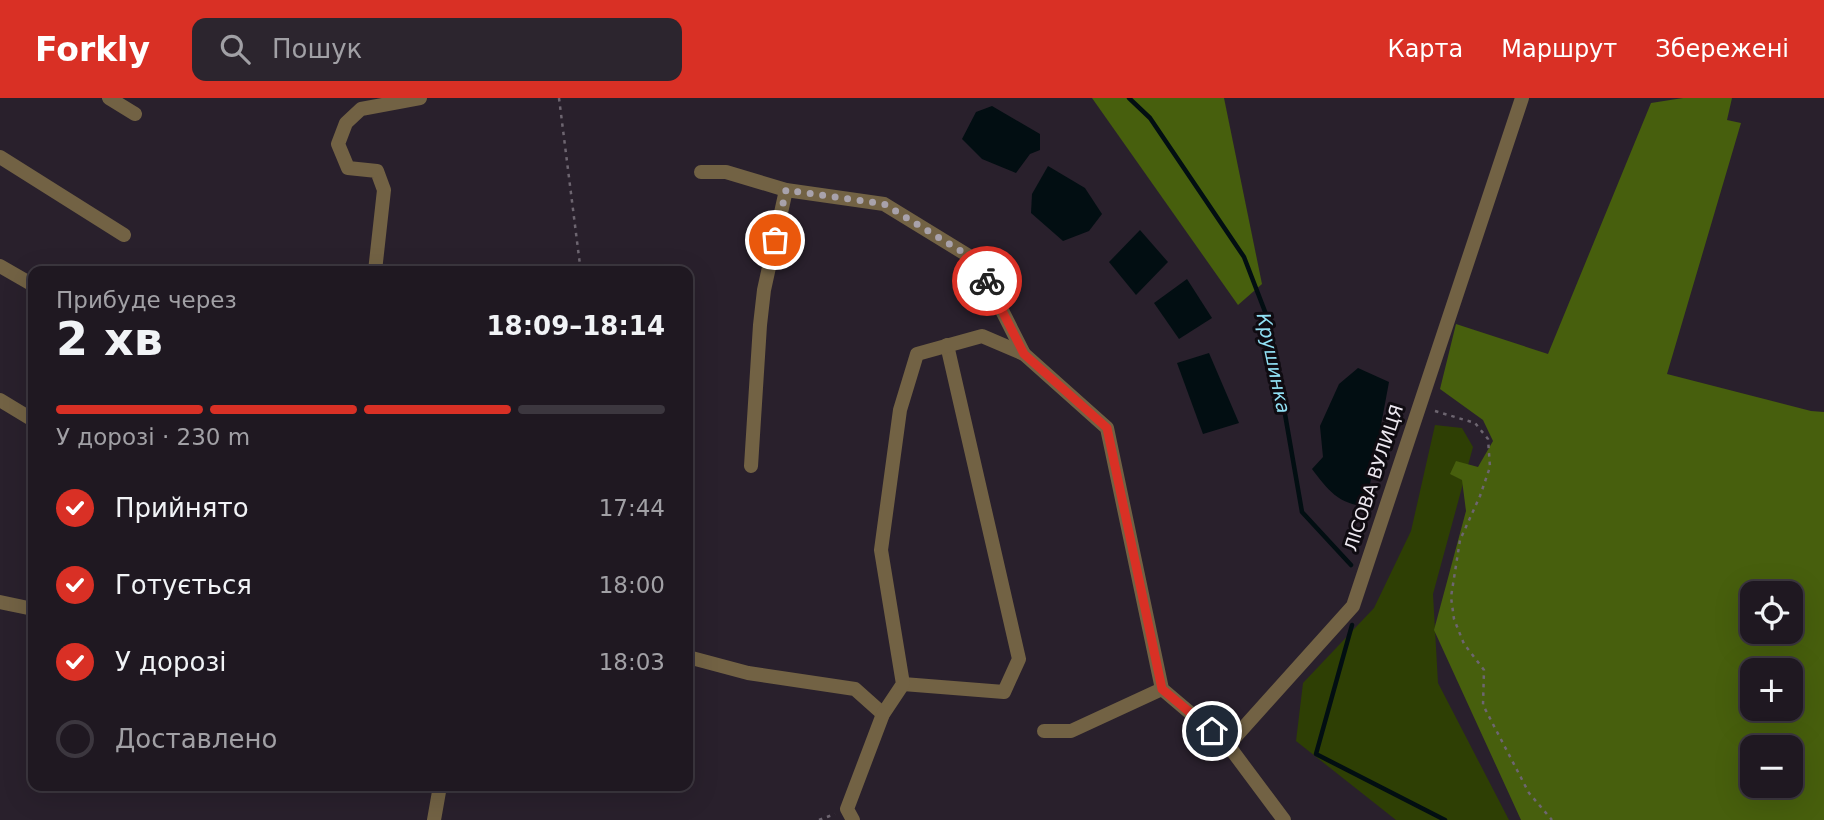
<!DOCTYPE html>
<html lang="uk">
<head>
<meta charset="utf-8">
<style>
  body { margin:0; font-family:"DejaVu Sans",sans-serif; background:#2c252e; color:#f1f3f6; height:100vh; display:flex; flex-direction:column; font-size:26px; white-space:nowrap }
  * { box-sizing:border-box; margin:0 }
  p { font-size:23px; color:#a1a0a5 }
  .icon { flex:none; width:38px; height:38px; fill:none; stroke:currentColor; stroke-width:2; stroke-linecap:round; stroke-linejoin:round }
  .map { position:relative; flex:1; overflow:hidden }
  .panel { position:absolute; left:28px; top:168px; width:665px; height:525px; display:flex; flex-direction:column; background:#1f1821; border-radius:14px; box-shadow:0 7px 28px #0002,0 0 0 2px #3c373f }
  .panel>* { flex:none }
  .tools { position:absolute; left:1740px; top:483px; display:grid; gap:14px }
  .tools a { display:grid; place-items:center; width:63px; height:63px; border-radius:14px; background:#1f1821; box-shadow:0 7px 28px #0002,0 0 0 2px #3c373f; font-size:35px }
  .pin { position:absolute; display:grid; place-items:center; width:60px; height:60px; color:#fff; margin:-30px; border:4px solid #fff; border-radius:50%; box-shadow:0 2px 7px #0007 }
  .courier { position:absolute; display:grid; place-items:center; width:70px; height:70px; margin:-35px; border:5px solid #d93025; border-radius:50%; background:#fff; color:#222; box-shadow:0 2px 9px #0007 }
  .head em { font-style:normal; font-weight:600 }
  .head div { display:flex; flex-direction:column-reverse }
  .head { display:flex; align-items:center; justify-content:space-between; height:119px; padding:0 28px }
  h1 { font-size:46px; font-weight:600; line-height:52px }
  .bar { display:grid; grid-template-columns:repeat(4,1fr); gap:10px 7px; align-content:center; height:84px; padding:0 28px }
  .bar i { height:9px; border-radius:5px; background:#3c373f }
  .bar .current { background:#d93025 }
  .bar p { grid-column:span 4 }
  ol { padding:0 28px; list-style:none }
  li { display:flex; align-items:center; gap:21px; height:77px }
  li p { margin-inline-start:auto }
  li .icon { padding:7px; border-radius:50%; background:#d93025; color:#fff; stroke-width:4 }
  li:last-child { color:#a1a0a5 }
  li i { width:38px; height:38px; border:4px solid #3c373f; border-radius:50% }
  header { display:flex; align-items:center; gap:42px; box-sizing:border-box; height:98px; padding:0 35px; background:#d93025; color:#fff }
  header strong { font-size:33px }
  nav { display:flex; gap:38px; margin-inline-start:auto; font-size:24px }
  .search { width:490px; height:63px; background:#2c252e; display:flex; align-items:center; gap:18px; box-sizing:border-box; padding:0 24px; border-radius:14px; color:#a1a0a5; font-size:26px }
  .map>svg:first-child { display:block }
  .green { fill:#2e3f04 }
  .forest { fill:#475f0d; fill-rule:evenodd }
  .water { fill:#020e12 }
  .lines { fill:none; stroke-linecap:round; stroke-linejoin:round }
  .stream { stroke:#020e12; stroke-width:4.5 }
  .path { stroke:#6d6570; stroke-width:2.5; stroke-dasharray:3.5 5; stroke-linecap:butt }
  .minor { stroke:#726244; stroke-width:14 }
  .done { stroke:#a8a2ab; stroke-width:7; stroke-dasharray:0 12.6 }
  .route { stroke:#d93025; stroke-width:9 }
  .labels { text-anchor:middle; stroke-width:6; stroke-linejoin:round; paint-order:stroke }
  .street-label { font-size:18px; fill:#ede8f0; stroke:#0f0b11 }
  .water-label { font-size:19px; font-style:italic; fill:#91e1f5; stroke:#0f0b11 }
</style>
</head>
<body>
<header>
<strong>Forkly</strong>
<div class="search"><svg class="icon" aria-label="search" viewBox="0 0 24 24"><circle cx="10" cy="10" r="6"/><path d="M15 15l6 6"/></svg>Пошук</div>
<nav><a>Карта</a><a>Маршрут</a><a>Збережені</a></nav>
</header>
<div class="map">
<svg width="1824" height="722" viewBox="0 0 1824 722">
  <rect width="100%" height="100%" fill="#29202c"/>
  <path class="green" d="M1435 327 1462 330 1473 349 1433 496 1438 585 1509 722H1396L1296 643 1303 585 1374 510 1411 433Z"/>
  <g class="forest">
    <path d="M1092 0H1224L1262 186 1238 207Z"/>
    <path d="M1683 0H1732L1727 22 1741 25 1667 276 1811 313 1824 314V722H1521L1434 532 1466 413 1462 382 1450 376 1456 363 1478 369 1493 343 1483 322 1440 291 1456 226 1548 256 1651 5ZM1790 495V534H1752V495ZM1752 572H1790V611H1752ZM1752 649H1790V688H1752Z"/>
  </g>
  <g class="water">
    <path d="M992 8 1040 36V52L1030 56 1016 75 982 61 962 41 976 14Z"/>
    <path d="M1048 68 1085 90 1102 116 1089 133 1063 143 1031 115 1032 96Z"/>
    <path d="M1140 132 1168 164 1136 197 1109 164Z"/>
    <path d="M1187 181 1212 220 1179 241 1154 205Z"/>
    <path d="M1209 255 1239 325 1203 336 1177 265Z"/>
    <path d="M1358 270 1389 284 1366 408C1339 407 1327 391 1312 371L1323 359 1320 328 1339 286Z"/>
  </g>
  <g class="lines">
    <g class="stream">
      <path d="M1129 0 1150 20 1244 159 1269 224 1302 414 1351 467"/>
      <path d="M1352 527 1316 656 1445 722"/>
    </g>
    <g class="path">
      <path d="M559 0 580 167 585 173"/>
      <path d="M1435 313 1475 325 1488 341 1490 369 1480 398 1460 442 1451 499 1454 521 1464 546 1484 572 1483 607 1529 695 1552 722"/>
      <path d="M819 722 835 716"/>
    </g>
    <g class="minor">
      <path d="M109 0 135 16"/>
      <path d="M0 59 124 137"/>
      <path d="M701 74H726L786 92 884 106 977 163 1024 256 1107 330 1162 591 1228 647"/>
      <path d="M0 168 33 187"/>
      <path d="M375 173 384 92 377 73 348 70 338 46 346 25 361 11 420 0"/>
      <path d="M0 302 33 322"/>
      <path d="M751 368 760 227 764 192 786 92"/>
      <path d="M0 504 33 511"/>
      <path d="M688 559 748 575 855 591 883 616"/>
      <path d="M903 586 1004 594 1019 561 947 247"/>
      <path d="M1044 633H1071L1162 591"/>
      <path d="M434 722 440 688"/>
      <path d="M853 722 847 711 883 616 903 586 881 452 900 312 917 256 982 238 1024 256"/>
      <path d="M1284 722 1228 647 1353 508 1522 0"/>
    </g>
  </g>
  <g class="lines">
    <path class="done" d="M775 142 786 92 884 106 977 163 987 183"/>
    <path class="route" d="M987 183 1024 256 1107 330 1162 591 1212 633"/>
  </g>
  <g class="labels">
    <g class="street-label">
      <text transform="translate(1374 380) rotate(-72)" y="6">ЛІСОВА ВУЛИЦЯ</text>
    </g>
    <g class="water-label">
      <text transform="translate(1274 265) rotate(78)" y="7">Крушинка</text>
    </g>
  </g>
</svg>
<div class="tools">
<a><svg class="icon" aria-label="locate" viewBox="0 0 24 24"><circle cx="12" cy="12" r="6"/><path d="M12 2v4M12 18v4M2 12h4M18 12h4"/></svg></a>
<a>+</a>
<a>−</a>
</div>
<div class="pin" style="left:775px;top:142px;background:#ea580c"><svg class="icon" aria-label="bag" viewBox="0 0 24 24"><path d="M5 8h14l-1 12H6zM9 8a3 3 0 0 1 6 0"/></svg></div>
<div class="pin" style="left:1212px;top:633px;background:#1f2937"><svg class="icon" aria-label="home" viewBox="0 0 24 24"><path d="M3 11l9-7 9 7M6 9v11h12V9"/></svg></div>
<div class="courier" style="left:987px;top:183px"><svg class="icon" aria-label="bike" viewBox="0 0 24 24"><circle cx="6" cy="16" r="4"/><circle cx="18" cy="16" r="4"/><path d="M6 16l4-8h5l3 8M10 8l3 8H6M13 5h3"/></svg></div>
<section class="panel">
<div class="head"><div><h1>2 хв</h1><p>Прибуде через</p></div><em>18:09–18:14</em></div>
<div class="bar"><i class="current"></i><i class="current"></i><i class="current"></i><i></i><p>У дорозі · 230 m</p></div>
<ol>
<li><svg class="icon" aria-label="check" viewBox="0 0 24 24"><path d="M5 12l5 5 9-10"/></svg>Прийнято<p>17:44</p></li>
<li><svg class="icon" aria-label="check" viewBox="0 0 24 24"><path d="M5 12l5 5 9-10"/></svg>Готується<p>18:00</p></li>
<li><svg class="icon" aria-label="check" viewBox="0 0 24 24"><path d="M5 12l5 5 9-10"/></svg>У дорозі<p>18:03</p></li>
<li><i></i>Доставлено</li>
</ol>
</section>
</div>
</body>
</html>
